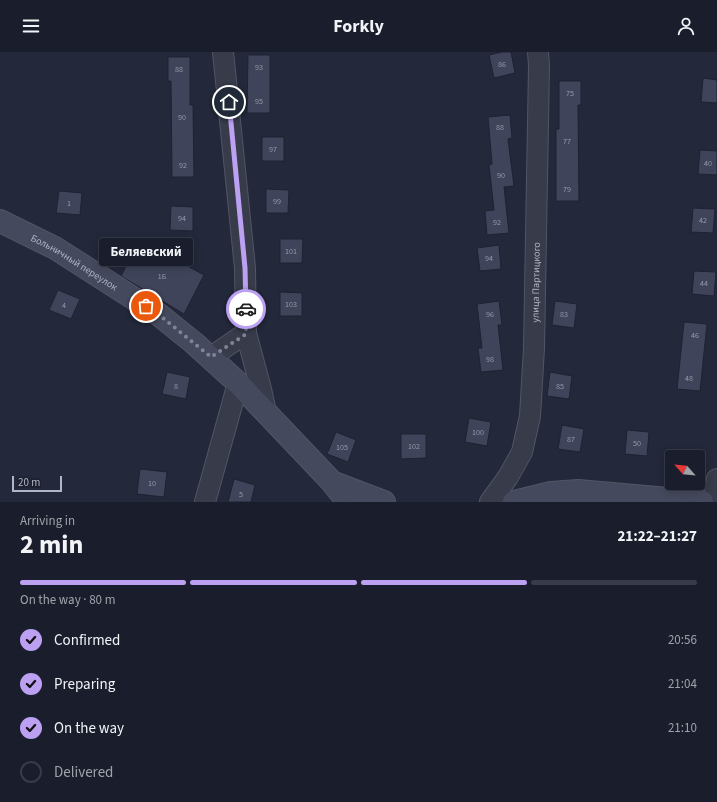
<!DOCTYPE html>
<html lang="en">
<head>
<meta charset="utf-8">
<style>
  body { margin:0; font-family:"Source Sans 3",sans-serif; background:#232734; color:#f1f3f6; height:100vh; display:flex; flex-direction:column; font-size:15px; white-space:nowrap }
  * { box-sizing:border-box; margin:0 }
  p { font-size:13px; color:#9fa2a9 }
  .icon { flex:none; width:22px; height:22px; fill:none; stroke:currentColor; stroke-width:2; stroke-linecap:round; stroke-linejoin:round }
  .map { position:relative; height:450px; overflow:hidden }
  .drawer { display:flex; flex-direction:column; background:#1a1e2c; flex:1 }
  .drawer>* { flex:none }
  .needle { width:26px; rotate:297deg }
  .controls { position:absolute; left:665px; top:398px; display:grid; gap:8px }
  .controls a { display:grid; place-items:center; width:40px; height:40px; border-radius:4px; background:#1a1e2c; box-shadow:0 2px 10px #0003,0 0 0 1px #383c48; font-size:20px }
  .scale { position:absolute; left:12px; bottom:10px; width:50px; box-sizing:border-box; padding-left:4px; border:2px solid #b2b5c6; border-top:0; font-size:11px; line-height:14px; white-space:nowrap; color:#b2b5c6; -webkit-text-stroke:3px #1c202f; paint-order:stroke }
  .pin { position:absolute; display:grid; place-items:center; width:34px; height:34px; color:#fff; margin:-17px; border:2px solid #fff; border-radius:50%; box-shadow:0 1px 4px #0007 }
  .courier { position:absolute; display:grid; place-items:center; width:40px; height:40px; margin:-20px; border:3px solid #bca0f2; border-radius:50%; background:#fff; color:#222; box-shadow:0 1px 5px #0007 }
  .bubble { position:absolute; height:28px; border-radius:4px; background:#1a1e2c; box-shadow:0 2px 10px #0003,0 0 0 1px #383c48; font-size:13px; font-weight:700; line-height:28px; text-align:center }
  .headline em { font-style:normal; font-weight:700 }
  .headline div { display:flex; flex-direction:column-reverse }
  .headline { display:flex; align-items:center; justify-content:space-between; height:68px; padding:0 20px }
  h1 { font-size:26px; font-weight:700; line-height:30px }
  .bar { display:grid; grid-template-columns:repeat(4,1fr); gap:6px 4px; align-content:center; height:48px; padding:0 20px }
  .bar i { height:5px; border-radius:3px; background:#383c48 }
  .bar .active { background:#bca0f2 }
  .bar p { grid-column:span 4 }
  ol { padding:0 20px; list-style:none }
  li { display:flex; align-items:center; gap:12px; height:44px }
  li p { margin-inline-start:auto }
  li .icon { padding:4px; border-radius:50%; background:#bca0f2; color:#111; stroke-width:4 }
  li:last-child { color:#9fa2a9 }
  li i { width:22px; height:22px; border:2px solid #383c48; border-radius:50% }
  header { display:flex; justify-content:space-between; align-items:center; height:52px; padding:0 20px; background:#1a1e2c; font-size:18px; font-weight:700 }
  .map>svg:first-child { display:block }
  .building { fill:#3f445a; stroke:#1e2231 }
  .lines { fill:none; stroke-linecap:round; stroke-linejoin:round }
  .street-casing { stroke:#525565; stroke-width:22 }
  .secondary-casing { stroke:#525565; stroke-width:24 }
  .street { stroke:#373b4a; stroke-width:20 }
  .secondary { stroke:#45495d; stroke-width:22 }
  .done { stroke:#808495; stroke-width:4; stroke-dasharray:0 7.2 }
  .route { stroke:#bca0f2; stroke-width:5 }
  .labels { text-anchor:middle; stroke-width:3; stroke-linejoin:round; paint-order:stroke }
  .number-label { font-size:8px; fill:#9599ab }
  .street-label { font-size:10px; fill:#b2b5c6; stroke:#1c202f }
</style>
</head>
<body>
<header><svg class="icon" aria-label="menu" viewBox="0 0 24 24"><path d="M4 6h16M4 12h16M4 18h16"/></svg>Forkly<svg class="icon" aria-label="person" viewBox="0 0 24 24"><circle cx="12" cy="8" r="4"/><path d="M4 21q1-7 8-7t8 7"/></svg></header>
<div class="map">
<svg width="717" height="450" viewBox="0 0 717 450">
  <rect width="100%" height="100%" fill="#23283a"/>
  <g class="building">
    <path d="M502 0H511L515 21 494 26 489 3Z"/>
    <path d="M248 3H270V61H247Z"/>
    <path d="M168 5H190V53H193L194 125H172L171 29H168Z"/>
    <path d="M703 26 717 28V51L701 50Z"/>
    <path d="M559 29H581V53H578L579 149H556V77H559Z"/>
    <path d="M510 63 512 86 508 87 514 134 504 135 509 181 487 183 485 159 494 158 489 113 492 112 488 65Z"/>
    <rect x="262" y="85" width="22" height="24"/>
    <path d="M700 98 717 99V123L698 122Z"/>
    <path d="M266 137 289 138 288 161H266Z"/>
    <path d="M59 139 82 141 80 163 56 161Z"/>
    <path d="M171 154 193 155V179L170 178Z"/>
    <path d="M693 156 715 157 713 181 691 180Z"/>
    <path d="M280 187H303L302 211H280Z"/>
    <path d="M140 188 204 223 184 262 121 224Z"/>
    <path d="M499 193 501 217 480 219 477 196Z"/>
    <path d="M694 219 716 220 714 244 692 242Z"/>
    <path d="M58 238 80 247 71 267 49 258Z"/>
    <path d="M280 240 302 241V264H280Z"/>
    <path d="M499 249 502 273H498L503 318 481 320 478 296H482L477 252Z"/>
    <path d="M555 249 577 252 574 276 552 273Z"/>
    <path d="M684 270 707 272 700 339 677 337Z"/>
    <path d="M167 320 190 325 186 347 162 342Z"/>
    <path d="M550 320 572 324 569 347 547 344Z"/>
    <path d="M469 366 491 370 487 394 465 390Z"/>
    <path d="M562 373 584 377 580 400 558 397Z"/>
    <path d="M627 378 649 380 647 404 625 402Z"/>
    <path d="M336 380 356 388 348 410 327 402Z"/>
    <path d="M401 382H426V406L401 407Z"/>
    <path d="M140 417 167 420 164 445 137 442Z"/>
    <path d="M234 427 255 433 251 450H228Z"/>
  </g>
  <g class="lines">
    <defs>
      <g id="street">
        <path d="M223 0 245 216 246 281 261 337 266 360"/>
        <path d="M211 305 246 281"/>
        <path d="M205 450 238 331"/>
        <path id="s1" d="M490 450 508 425 522 400 530 364 534 296 539 14 538 0"/>
        <path d="M713 450 717 427"/>
      </g>
      <g id="secondary">
        <path id="s2" d="M0 169 55 196 158 262 194 291 238 331 331 429 348 450"/>
        <path d="M334 431 384 450"/>
        <path d="M514 450 551 441 578 439 702 450"/>
      </g>
    </defs>
    <use href="#street" class="street-casing"/>
    <use href="#secondary" class="secondary-casing"/>
    <use href="#street" class="street"/>
    <use href="#secondary" class="secondary"/>
  </g>
  <g class="lines">
    <path class="done" d="M146 254 158 262 211 305 246 282V257"/>
    <path class="route" d="M229 50 245 216 246 257"/>
  </g>
  <g class="labels">
    <g class="number-label">
      <text x="502" y="15">86</text>
      <text x="259" y="18">93</text>
      <text x="179" y="20">88</text>
      <text x="570" y="44">75</text>
      <text x="259" y="52">95</text>
      <text x="182" y="68">90</text>
      <text x="500" y="78">88</text>
      <text x="567" y="92">77</text>
      <text x="273" y="100">97</text>
      <text x="708" y="114">40</text>
      <text x="183" y="116">92</text>
      <text x="501" y="126">90</text>
      <text x="567" y="140">79</text>
      <text x="277" y="152">99</text>
      <text x="69" y="154">1</text>
      <text x="182" y="169">94</text>
      <text x="703" y="171">42</text>
      <text x="497" y="173">92</text>
      <text x="291" y="202">101</text>
      <text x="489" y="209">94</text>
      <text x="162" y="227">1Б</text>
      <text x="704" y="234">44</text>
      <text x="291" y="255">103</text>
      <text x="64" y="256">4</text>
      <text x="490" y="265">96</text>
      <text x="564" y="265">83</text>
      <text x="695" y="286">46</text>
      <text x="490" y="310">98</text>
      <text x="689" y="329">48</text>
      <text x="176" y="337">8</text>
      <text x="560" y="337">85</text>
      <text x="478" y="383">100</text>
      <text x="571" y="390">87</text>
      <text x="637" y="394">50</text>
      <text x="414" y="397">102</text>
      <text x="342" y="398">105</text>
      <text x="152" y="434">10</text>
      <text x="241" y="445">5</text>
    </g>
    <g class="street-label">
      <text dy="4" stroke="none"><textPath href="#s2" startOffset="85">Больничный переулок</textPath></text>
      <text dy="4" stroke="none"><textPath href="#s1" startOffset="230">улица Партицкого</textPath></text>
    </g>
  </g>
</svg>
<div class="controls">
<a><svg class="needle" viewBox="-14 -14 28 28"><path d="M0-13l5 13h-10z" fill="#e53935"/><path d="M0 13l5-13h-10z" fill="#9fa2a9"/></svg></a>
</div>
<div class="scale">20 m</div>
<div class="pin" style="left:146px;top:254px;background:#ea580c"><svg class="icon" aria-label="bag" viewBox="0 0 24 24"><path d="M5 8h14l-1 12H6zM9 8a3 3 0 0 1 6 0"/></svg></div>
<div class="pin" style="left:229px;top:50px;background:#1f2937"><svg class="icon" aria-label="home" viewBox="0 0 24 24"><path d="M3 11l9-7 9 7M6 9v11h12V9"/></svg></div>
<div class="courier" style="left:246px;top:257px"><svg class="icon" aria-label="car" viewBox="0 0 24 24"><path d="M5 17H2v-5l4-1 3-4h7l3 4 3 1v5h-3M9 17h6M6 11h13"/><circle cx="7" cy="17" r="2"/><circle cx="17" cy="17" r="2"/></svg></div>
<div class="bubble" style="left:99px;top:186px;width:94px">Беляевский</div>
</div>
<section class="drawer">
<div class="headline"><div><h1>2 min</h1><p>Arriving in</p></div><em>21:22–21:27</em></div>
<div class="bar"><i class="active"></i><i class="active"></i><i class="active"></i><i></i><p>On the way · 80 m</p></div>
<ol>
<li><svg class="icon" aria-label="check" viewBox="0 0 24 24"><path d="M5 12l5 5 9-10"/></svg>Confirmed<p>20:56</p></li>
<li><svg class="icon" aria-label="check" viewBox="0 0 24 24"><path d="M5 12l5 5 9-10"/></svg>Preparing<p>21:04</p></li>
<li><svg class="icon" aria-label="check" viewBox="0 0 24 24"><path d="M5 12l5 5 9-10"/></svg>On the way<p>21:10</p></li>
<li><i></i>Delivered</li>
</ol>
</section>
</body>
</html>
